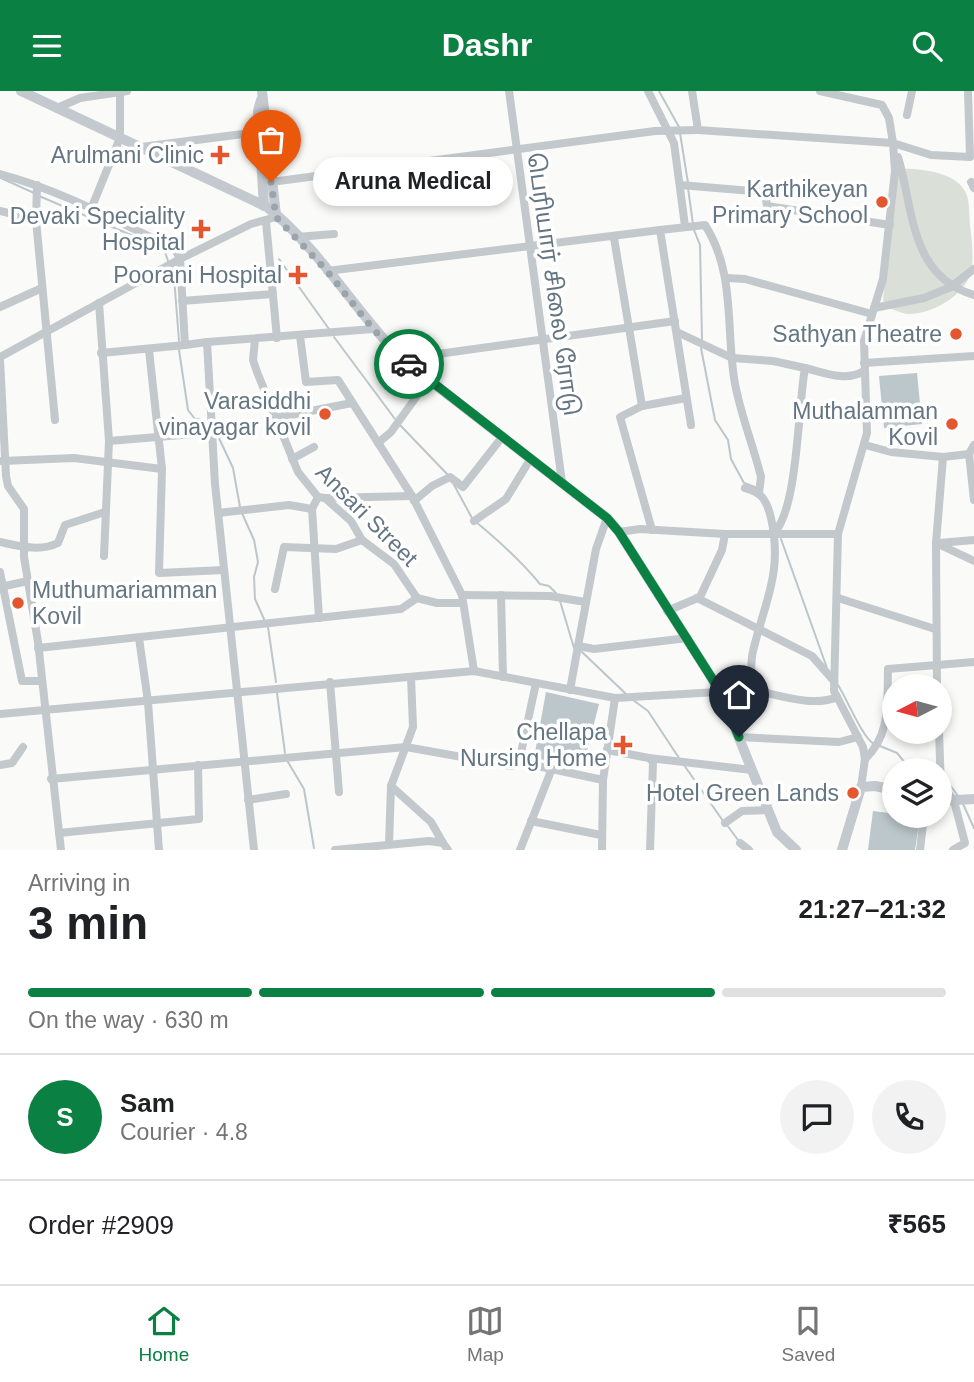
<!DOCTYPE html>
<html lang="en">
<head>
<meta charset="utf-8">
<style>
  body { margin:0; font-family:Helvetica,"Noto Sans Tamil",sans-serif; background:#f2f2f2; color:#202124; height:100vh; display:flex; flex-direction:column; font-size:26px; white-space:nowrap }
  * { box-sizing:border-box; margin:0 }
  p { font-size:23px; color:#757577 }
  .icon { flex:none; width:38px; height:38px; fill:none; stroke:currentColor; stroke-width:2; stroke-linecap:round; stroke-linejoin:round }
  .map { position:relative; height:759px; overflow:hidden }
  .details { display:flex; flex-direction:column; background:#fff; flex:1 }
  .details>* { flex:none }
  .needle { width:46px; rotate:264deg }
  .buttons { position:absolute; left:882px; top:583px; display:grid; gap:14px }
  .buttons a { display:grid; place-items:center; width:70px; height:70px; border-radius:50%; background:#fff; box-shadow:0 4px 10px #0003; font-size:35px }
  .pin { position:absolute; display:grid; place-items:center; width:60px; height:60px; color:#fff; margin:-72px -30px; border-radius:50% 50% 50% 0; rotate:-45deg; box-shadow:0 0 7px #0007 }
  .pin .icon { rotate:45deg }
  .courier { position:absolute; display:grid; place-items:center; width:70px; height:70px; margin:-35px; border:5px solid #0b8043; border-radius:50%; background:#fff; color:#222; box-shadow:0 2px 9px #0007 }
  .bubble { position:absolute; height:49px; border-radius:24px; background:#fff; box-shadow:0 4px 10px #0003; font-size:23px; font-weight:600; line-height:49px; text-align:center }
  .head em { font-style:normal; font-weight:600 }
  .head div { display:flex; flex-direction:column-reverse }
  .head { display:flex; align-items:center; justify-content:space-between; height:119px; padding:0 28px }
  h1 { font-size:46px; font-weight:600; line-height:52px }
  .bar { display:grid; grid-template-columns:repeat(4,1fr); gap:10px 7px; align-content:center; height:84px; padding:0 28px }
  .bar i { height:9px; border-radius:5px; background:#e0e0e0 }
  .bar .current { background:#0b8043 }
  .bar p { grid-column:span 4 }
  .line { display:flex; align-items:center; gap:18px; padding:0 28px; border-top:2px solid #e0e0e0 }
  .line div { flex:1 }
  .round { display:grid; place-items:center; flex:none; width:74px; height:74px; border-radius:37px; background:#f2f2f2 }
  header { display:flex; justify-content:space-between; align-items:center; height:91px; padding:0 28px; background:#0b8043; color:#fff; font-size:32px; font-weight:600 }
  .dock { display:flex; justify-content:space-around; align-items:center; height:98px; border-top:2px solid #e0e0e0; background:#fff; font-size:19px; color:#757577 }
  .dock a { display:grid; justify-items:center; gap:4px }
  .dock .current { color:#0b8043 }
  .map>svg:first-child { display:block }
  .green { fill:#dadfd7 }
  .water { fill:#bbc7cb }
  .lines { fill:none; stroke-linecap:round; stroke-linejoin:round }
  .stream { stroke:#bbc7cb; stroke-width:2 }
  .minor { stroke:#c3c8cc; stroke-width:8 }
  .major { stroke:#c3c9ce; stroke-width:10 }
  .done { stroke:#99a4ac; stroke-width:7; stroke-dasharray:0 12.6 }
  .route { stroke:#0b8043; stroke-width:9 }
  .poi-dot { fill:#e4572e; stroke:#fff; stroke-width:2.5 }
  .labels { text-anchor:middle; stroke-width:7; stroke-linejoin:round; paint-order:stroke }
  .poi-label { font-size:23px; fill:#657683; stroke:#fff; text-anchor:end }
  .street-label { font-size:23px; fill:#657683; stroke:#fff }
</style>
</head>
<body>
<header><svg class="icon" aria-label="menu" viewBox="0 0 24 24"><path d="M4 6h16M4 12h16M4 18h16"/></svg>Dashr<svg class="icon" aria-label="search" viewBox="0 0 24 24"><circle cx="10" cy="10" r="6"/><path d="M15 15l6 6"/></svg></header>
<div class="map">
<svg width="974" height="759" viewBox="0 0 974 759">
  <rect width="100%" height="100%" fill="#fafaf8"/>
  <path class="green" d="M897 78C917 77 956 80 966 102 970 111 969 124 970 134 972 148 974 170 971 182 964 204 934 222 911 223 904 224 893 218 886 216L883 209Z"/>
  <g class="water">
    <path d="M917 282 922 333 884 337 879 285Z"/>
    <path d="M546 601 599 613 583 676 534 667Z"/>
    <path d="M873 720 920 726 915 759H868Z"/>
  </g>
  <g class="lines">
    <g class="stream">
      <path d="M659 0 679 36"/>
      <path d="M680 42 688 92"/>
      <path d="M1 87 34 102"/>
      <path d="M688 97 693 133"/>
      <path d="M39 105 164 158 168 170"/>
      <path d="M694 139 700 154 702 248"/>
      <path d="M279 168 329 238"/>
      <path d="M174 186 179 250"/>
      <path d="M334 246 395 328"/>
      <path d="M701 257 715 329 728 349 731 368 744 392 755 396"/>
      <path d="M179 259 188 319 195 328"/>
      <path d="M199 332 209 339"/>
      <path d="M399 333 448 384"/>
      <path d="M218 345 233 377 240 416"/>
      <path d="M453 392 472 427"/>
      <path d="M242 422 254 449 258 471 254 486 255 508 264 528"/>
      <path d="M476 431C499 450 521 470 540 493L549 495 556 502"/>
      <path d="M781 448 827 577"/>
      <path d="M560 510 574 557"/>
      <path d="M268 536 276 591"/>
      <path d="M582 561 626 603"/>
      <path d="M838 594C847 608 862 646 874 653"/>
      <path d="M277 602 285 662"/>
      <path d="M633 609 648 620 679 667"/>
      <path d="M880 655 897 662 911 679"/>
      <path d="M288 671 304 698 314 757"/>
      <path d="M684 674 723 730"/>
      <path d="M945 687 958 705"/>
      <path d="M963 713 974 737"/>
      <path d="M727 734 738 749"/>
    </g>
    <g class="minor">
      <path d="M509 0 562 391"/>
      <path d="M648 0 674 52 685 135"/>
      <path d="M692 0 698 39 893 52 895 80 883 188 864 250 867 342 838 443 834 600 863 656 865 668 861 696"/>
      <path d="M820 0 882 14 889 27 893 52 931 64 970 66 968 0"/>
      <path d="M57 17 80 7 127 0"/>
      <path d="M907 24 912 0"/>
      <path d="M141 56 259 41"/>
      <path d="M898 66C914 120 910 185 974 204"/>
      <path d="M0 83C61 99 118 131 175 158L180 168 185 254 207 251 215 393 254 759"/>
      <path d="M271 91 655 40 698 39"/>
      <path d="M971 91 974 97"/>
      <path d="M37 94 36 129 55 329"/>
      <path d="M680 94 765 101 767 115 890 134"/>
      <path d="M91 118 120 47V0"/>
      <path d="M0 120 36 129"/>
      <path d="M266 131 277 247"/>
      <path d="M297 146 334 143"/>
      <path d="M614 147 642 315"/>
      <path d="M327 180 660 139"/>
      <path d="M727 187 745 188 872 223"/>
      <path d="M182 210 273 203"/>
      <path d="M99 212 109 350 104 465"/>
      <path d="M0 216 42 197"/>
      <path d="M874 217 924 207 951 196 974 178"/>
      <path d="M677 241 732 267 773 270 805 277C798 314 798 418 774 442"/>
      <path d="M300 245 306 291 338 289 412 405 462 504 474 580"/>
      <path d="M255 248 253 269 257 281 298 381 318 406 325 407 351 430 362 449 394 473 417 507"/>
      <path d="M207 251 373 238"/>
      <path d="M149 259 162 378 159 482 224 479"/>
      <path d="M101 262 185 254"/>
      <path d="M0 266 180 168 251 133 276 126"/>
      <path d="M402 268 675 230"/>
      <path d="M0 269 6 385 8 395 24 418V466L38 551 61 759"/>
      <path d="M864 272 974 265"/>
      <path d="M805 277C825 282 846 291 864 280"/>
      <path d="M275 327 352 312"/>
      <path d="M691 334 660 139 705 134C735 181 726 234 734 287 739 320 753 353 761 386L759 402"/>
      <path d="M109 350 194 343 198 331"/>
      <path d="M378 352 391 341 429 288"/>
      <path d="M865 354 891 361 943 366"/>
      <path d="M969 363 974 409"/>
      <path d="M292 368 314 356"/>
      <path d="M2 370 74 367 162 378"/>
      <path d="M318 406 312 418 319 527"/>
      <path d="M325 407 412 405"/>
      <path d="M414 410 432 395 450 386 463 396 503 345"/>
      <path d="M218 422 289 414 312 418"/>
      <path d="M607 427 596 458 578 555 594 558 688 547"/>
      <path d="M474 430 506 408 531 367"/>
      <path d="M652 439 620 326 642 315 686 307"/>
      <path d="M619 441 640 438 725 443"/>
      <path d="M0 451C19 455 40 461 58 452L65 434 105 421"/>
      <path d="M936 452 974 470"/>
      <path d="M939 452 974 449"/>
      <path d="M0 481 22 590H41"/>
      <path d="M0 496 28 490"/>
      <path d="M275 498 284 456 336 458 362 449"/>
      <path d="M462 504 550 505 585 511"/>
      <path d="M501 504 503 586"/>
      <path d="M417 507 437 512H461"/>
      <path d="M697 507 812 565 834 590"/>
      <path d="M838 507 935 538"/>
      <path d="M667 520 700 506 722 459 725 443H838"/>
      <path d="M139 547 148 611 159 759"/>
      <path d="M38 557 401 518 417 507"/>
      <path d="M330 591 339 701"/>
      <path d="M937 595 936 452 943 366 969 363 974 354"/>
      <path d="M570 599 578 555"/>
      <path d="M752 599C777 603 813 617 837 606"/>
      <path d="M0 623 474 580 615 607 752 599C751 586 750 573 753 560 765 510 783 481 771 427 767 410 762 401 745 397"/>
      <path d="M939 640 941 697"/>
      <path d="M739 646 839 651 858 646"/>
      <path d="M607 659 649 667 653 671 650 759"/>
      <path d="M649 667 752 679"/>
      <path d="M865 668C891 644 887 612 888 578L974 571"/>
      <path d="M519 671 603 689"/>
      <path d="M0 674 12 672 23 656"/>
      <path d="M51 688 406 656 512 675 519 671 536 592"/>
      <path d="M942 694 954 710 965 752 953 759"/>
      <path d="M391 695 431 731 443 752"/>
      <path d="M248 709 286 703"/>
      <path d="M531 730 601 744"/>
      <path d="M725 732 742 720 769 719"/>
      <path d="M59 742 199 728 198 674"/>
      <path d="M740 752 749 759"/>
      <path d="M389 753 391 695 413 636 411 586"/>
      <path d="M335 759 429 750 443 752 448 759"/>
      <path d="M520 759 551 680"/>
      <path d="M602 759 603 689 615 607"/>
      <path d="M920 759 924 724"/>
    </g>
    <g class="major">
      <path d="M21 0 267 116C319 157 355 220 402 268L607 427 619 441 720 600 777 741 796 759"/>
      <path d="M262 0 276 124"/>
      <path d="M261 9 258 20 264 115"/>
      <path d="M940 710 974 708"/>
      <path d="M842 759 861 696 875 695 894 699"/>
    </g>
  </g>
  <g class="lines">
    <path class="done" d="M271 91 276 126 327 180 373 238 409 273"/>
    <path class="route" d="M409 273 607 427 619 441 720 600 739 646"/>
  </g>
  <g class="poi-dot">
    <path d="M216.5 53.5h7v7h7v7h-7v7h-7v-7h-7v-7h7z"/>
    <circle cx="882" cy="111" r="7"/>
    <path d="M197.5 127.5h7v7h7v7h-7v7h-7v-7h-7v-7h7z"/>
    <path d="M294.5 173.5h7v7h7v7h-7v7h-7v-7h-7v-7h7z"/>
    <circle cx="956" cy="243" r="7"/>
    <circle cx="325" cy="323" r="7"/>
    <circle cx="952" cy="333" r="7"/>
    <circle cx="18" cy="512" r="7"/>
    <path d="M619.5 643.5h7v7h7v7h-7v7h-7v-7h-7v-7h7z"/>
    <circle cx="853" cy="702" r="7"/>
  </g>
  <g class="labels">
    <g class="poi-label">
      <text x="204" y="72">Arulmani Clinic</text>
      <text x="868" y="106">Karthikeyan<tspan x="868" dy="26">Primary School</tspan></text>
      <text x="185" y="133">Devaki Speciality<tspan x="185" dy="26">Hospital</tspan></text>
      <text x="282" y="192">Poorani Hospital</text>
      <text x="942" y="251">Sathyan Theatre</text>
      <text x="311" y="318">Varasiddhi<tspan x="311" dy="26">vinayagar kovil</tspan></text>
      <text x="938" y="328">Muthalamman<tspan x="938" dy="26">Kovil</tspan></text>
      <text x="32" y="507" text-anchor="start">Muthumariamman<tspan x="32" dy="26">Kovil</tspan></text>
      <text x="607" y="649">Chellapa<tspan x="607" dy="26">Nursing Home</tspan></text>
      <text x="839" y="710">Hotel Green Lands</text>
    </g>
    <g class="street-label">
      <text transform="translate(554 193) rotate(82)" y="8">பெரியார் சிலை ரோடு</text>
      <text transform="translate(367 424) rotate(45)" y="8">Ansari Street</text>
    </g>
  </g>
</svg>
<div class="buttons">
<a><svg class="needle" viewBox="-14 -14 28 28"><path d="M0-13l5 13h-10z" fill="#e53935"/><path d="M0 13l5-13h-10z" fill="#757577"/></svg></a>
<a><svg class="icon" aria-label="layers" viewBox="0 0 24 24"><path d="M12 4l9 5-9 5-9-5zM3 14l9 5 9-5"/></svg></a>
</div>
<div class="pin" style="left:271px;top:91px;background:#ea580c"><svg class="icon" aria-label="bag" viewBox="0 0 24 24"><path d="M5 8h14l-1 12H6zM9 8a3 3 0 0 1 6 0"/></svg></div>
<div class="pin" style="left:739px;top:646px;background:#1f2937"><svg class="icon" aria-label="home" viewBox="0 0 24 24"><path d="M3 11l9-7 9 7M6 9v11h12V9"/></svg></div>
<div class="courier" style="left:409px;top:273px"><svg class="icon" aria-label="car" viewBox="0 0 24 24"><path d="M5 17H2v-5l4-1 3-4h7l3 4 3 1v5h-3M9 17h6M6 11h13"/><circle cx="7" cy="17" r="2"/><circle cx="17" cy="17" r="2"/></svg></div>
<div class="bubble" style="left:313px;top:66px;width:200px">Aruna Medical</div>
</div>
<section class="details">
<div class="head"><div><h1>3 min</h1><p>Arriving in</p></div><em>21:27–21:32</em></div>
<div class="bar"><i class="current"></i><i class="current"></i><i class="current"></i><i></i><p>On the way · 630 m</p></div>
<div class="line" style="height:126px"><b class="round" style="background:#0b8043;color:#fff">S</b><div><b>Sam</b><p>Courier · 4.8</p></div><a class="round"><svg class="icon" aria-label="chat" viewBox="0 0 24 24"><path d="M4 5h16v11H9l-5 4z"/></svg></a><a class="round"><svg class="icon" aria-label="phone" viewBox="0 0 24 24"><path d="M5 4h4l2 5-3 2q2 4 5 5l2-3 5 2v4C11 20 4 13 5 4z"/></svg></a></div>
<div class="line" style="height:91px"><div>Order #2909</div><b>₹565</b></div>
</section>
<nav class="dock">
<a class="current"><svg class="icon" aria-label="home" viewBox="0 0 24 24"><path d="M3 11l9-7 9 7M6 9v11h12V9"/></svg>Home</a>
<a><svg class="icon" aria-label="map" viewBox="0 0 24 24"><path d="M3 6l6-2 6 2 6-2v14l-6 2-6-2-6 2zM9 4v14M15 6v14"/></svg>Map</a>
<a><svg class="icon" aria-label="saved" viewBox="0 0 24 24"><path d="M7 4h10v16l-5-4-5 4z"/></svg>Saved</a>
</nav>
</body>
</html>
